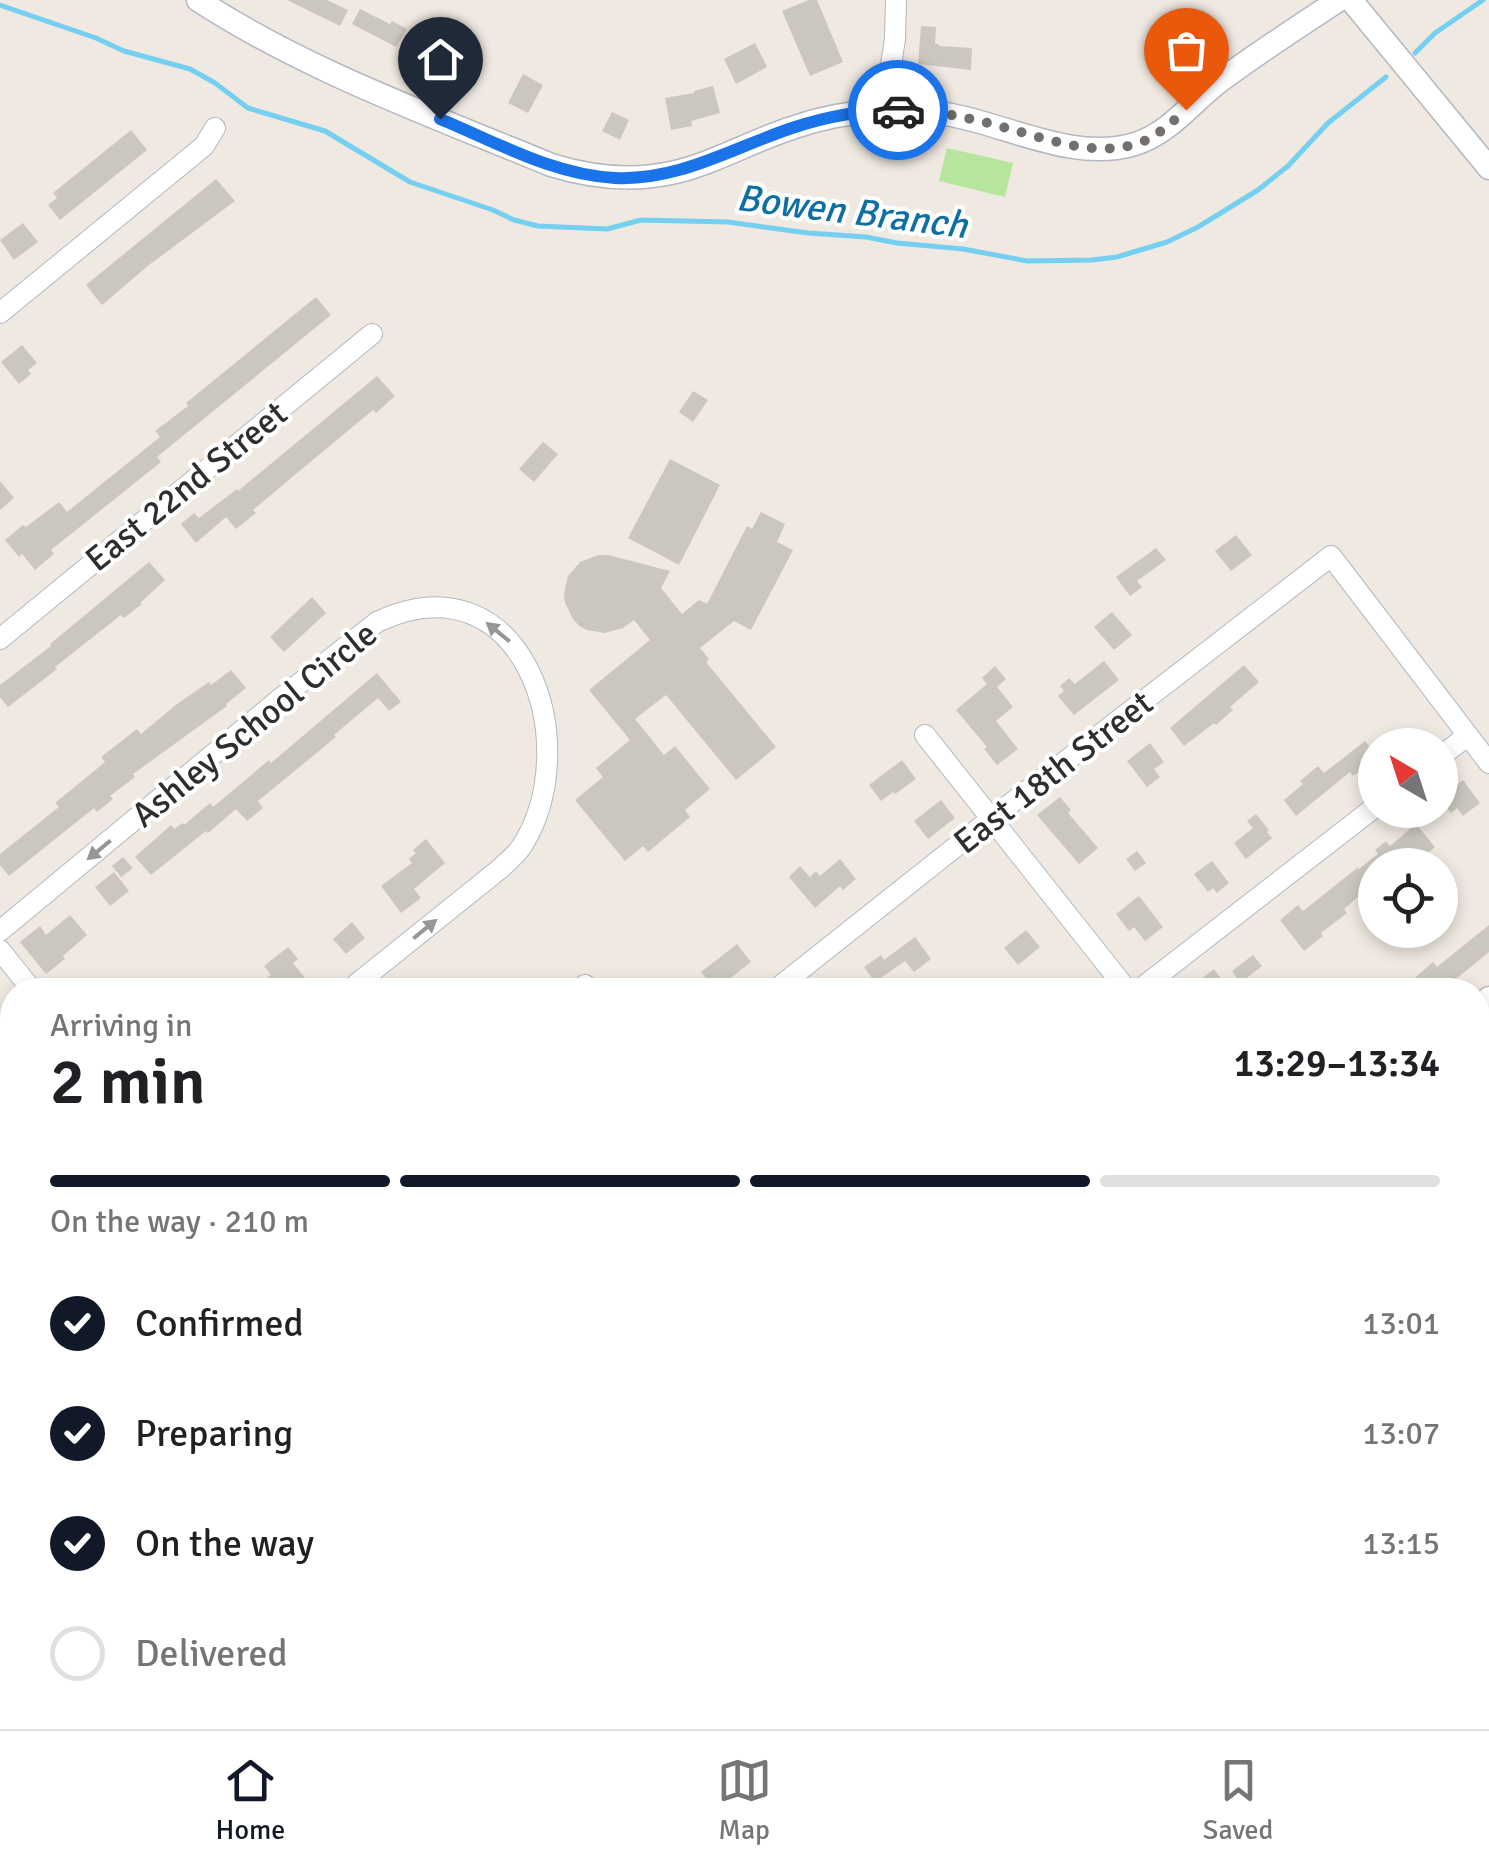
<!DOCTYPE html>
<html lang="en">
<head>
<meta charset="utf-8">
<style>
  body { margin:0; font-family:Signika,sans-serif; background:#f2f2f2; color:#202124; height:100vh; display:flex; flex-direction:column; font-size:38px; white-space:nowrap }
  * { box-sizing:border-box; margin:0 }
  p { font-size:32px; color:#757577 }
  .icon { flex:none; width:55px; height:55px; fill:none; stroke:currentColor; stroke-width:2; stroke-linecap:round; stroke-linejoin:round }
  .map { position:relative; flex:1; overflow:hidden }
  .drawer { position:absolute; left:0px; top:978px; width:1490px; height:752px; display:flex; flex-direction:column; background:#fff; border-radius:40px 40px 0 0; box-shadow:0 5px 15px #0003 }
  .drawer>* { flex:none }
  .needle { width:65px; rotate:321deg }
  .tools { position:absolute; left:1358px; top:728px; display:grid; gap:20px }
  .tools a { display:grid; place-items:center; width:100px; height:100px; border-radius:50%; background:#fff; box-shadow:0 5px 15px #0003; font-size:50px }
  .pin { position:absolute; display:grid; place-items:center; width:85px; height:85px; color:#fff; margin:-102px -42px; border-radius:50% 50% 50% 0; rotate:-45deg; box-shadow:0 0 10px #0007 }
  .pin .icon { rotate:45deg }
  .courier { position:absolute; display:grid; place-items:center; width:100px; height:100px; margin:-50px; border:8px solid #1a73e8; border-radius:50%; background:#fff; color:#222; box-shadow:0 2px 12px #0007 }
  .overview em { font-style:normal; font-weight:600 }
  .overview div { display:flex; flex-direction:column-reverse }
  .overview { display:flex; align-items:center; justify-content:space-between; height:170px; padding:0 50px }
  h1 { font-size:65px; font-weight:600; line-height:75px }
  .bar { display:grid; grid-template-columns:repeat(4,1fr); gap:15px 10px; align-content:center; height:120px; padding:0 50px }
  .bar i { height:12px; border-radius:8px; background:#e0e0e0 }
  .bar .active { background:#111827 }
  .bar p { grid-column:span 4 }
  ol { padding:0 50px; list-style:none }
  li { display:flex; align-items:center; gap:30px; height:110px }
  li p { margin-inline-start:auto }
  li .icon { padding:10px; border-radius:50%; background:#111827; color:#fff; stroke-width:4 }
  li:last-child { color:#757577 }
  li i { width:55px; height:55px; border:5px solid #e0e0e0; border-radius:50% }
  .dock { display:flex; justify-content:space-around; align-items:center; height:140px; border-top:2px solid #e0e0e0; background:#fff; font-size:28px; color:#757577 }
  .dock a { display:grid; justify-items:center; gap:5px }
  .dock .active { color:#111827 }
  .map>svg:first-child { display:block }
  .green { fill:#b6e59e }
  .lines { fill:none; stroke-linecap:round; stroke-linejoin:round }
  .stream { stroke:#75cff0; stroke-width:5 }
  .building { fill:#cbc7bf }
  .minor-casing { stroke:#b4b7c1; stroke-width:22 }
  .tertiary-casing { stroke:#b4b7c1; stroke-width:25 }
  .secondary-casing { stroke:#b4b7c1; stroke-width:30 }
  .minor { stroke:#fff; stroke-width:20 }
  .tertiary { stroke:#fff; stroke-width:22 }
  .secondary { stroke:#fff; stroke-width:28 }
  .oneway { fill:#969696 }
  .done { stroke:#726f6d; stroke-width:10; stroke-dasharray:0 18 }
  .route { stroke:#1a73e8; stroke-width:12 }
  .labels { text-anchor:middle; stroke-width:8; stroke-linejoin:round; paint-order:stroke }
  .street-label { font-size:35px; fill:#2e2e2e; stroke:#fff }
  .water-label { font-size:38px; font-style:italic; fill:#0d6fa3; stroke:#fff }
</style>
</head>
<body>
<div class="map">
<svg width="1489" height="1729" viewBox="0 0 1489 1729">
  <rect width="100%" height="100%" fill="#efe9e1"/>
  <g class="green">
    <path d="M947 148 1013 163 1005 197 939 181Z"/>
    <path d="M1489 1503V1729H1322L1313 1718H1478V1513Z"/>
  </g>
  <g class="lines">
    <g class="stream">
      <path d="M0 5 96 38 124 51 190 69 215 83 248 108 325 131 410 182 493 210 514 220 538 226 607 229 641 220 728 222 808 233 866 237 897 243 963 249 1027 261 1092 260 1117 257 1167 242 1198 227 1258 190 1288 166 1328 123 1386 77"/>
      <path d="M1415 53 1435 33 1483 0"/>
    </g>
  </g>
  <g class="building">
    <path d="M287 0H327L348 10 340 26Z"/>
    <path d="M809 0H817L843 62 810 76 782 11Z"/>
    <path d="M360 9 390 24 392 21 407 29 396 47 352 24Z"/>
    <path d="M921 26 936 27 935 44H939V46L972 48 971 70 918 64Z"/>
    <path d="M755 43 767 67 736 84 724 59Z"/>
    <path d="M457 50 476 58 469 74 450 66Z"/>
    <path d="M523 74 543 85 528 113 508 103Z"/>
    <path d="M713 86 720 113 691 121 692 126 671 130 665 98 694 93V91Z"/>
    <path d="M612 112 629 120 620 140 602 131Z"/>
    <path d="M131 130 147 150 60 220 48 205 57 198 53 193Z"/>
    <path d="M216 179 235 201 149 265 102 305 86 285Z"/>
    <path d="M23 223 38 242 14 260 0 240Z"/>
    <path d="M316 297 331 315 157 457 161 462 51 550 54 554 35 570 22 554 19 557 5 540 23 525 26 527 59 502 67 512 160 437 155 431 188 406 186 403Z"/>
    <path d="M22 345 37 363 28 370 31 374 19 384 1 362Z"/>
    <path d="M377 376 395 396 376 413 373 410 291 478 253 510 256 513 236 529 226 517 196 543 181 524 194 513 199 518 237 489 238 491Z"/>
    <path d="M693 391 708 400 693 422 679 412Z"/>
    <path d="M543 442 558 454 534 482 519 469Z"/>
    <path d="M670 459 720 485 679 565 628 538Z"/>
    <path d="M0 481 14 498 0 510Z"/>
    <path d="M761 512 785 524 777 542 793 550 751 630 734 621 700 648 709 659 706 662 776 747 736 780 666 695 635 719 664 755 675 746 710 789 685 810 690 817 648 852 643 846 625 861 575 800 603 777 596 768 630 740 589 690 650 640 634 620 623 628 605 633 587 630 579 626 573 619 565 603 564 594 568 576 580 562 598 555H608L670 571 661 588 682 614 699 600 707 604 747 526 752 529Z"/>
    <path d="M1236 535 1252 555 1231 571 1215 551Z"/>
    <path d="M1156 548 1166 560 1137 581 1142 587 1130 596 1116 577Z"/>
    <path d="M149 562 165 580 140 603 142 604 124 618 121 615 55 667 57 669 8 707 0 697V685L51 646 50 644Z"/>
    <path d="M312 597 326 613 284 652 270 637Z"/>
    <path d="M1112 612 1132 635 1114 650 1094 627Z"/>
    <path d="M1104 661 1119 680 1074 715 1058 696 1064 691 1060 686 1069 678 1075 684Z"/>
    <path d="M1244 665 1259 682 1230 707 1233 710 1216 725 1214 723 1184 746 1170 728Z"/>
    <path d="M995 666 1006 679 997 687 1013 707 996 721 1018 749 997 765 984 749 987 747 956 710 987 684 982 678Z"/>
    <path d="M231 670 246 688 226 704 227 706 133 774 135 777 110 796 113 799 97 812 94 808 9 876 0 865V854L59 807 55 803 105 762 101 757 137 729 141 734 177 704 209 682 211 685Z"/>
    <path d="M377 673 401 702 389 711 378 698 334 735 336 737 258 801 263 808 247 821 236 809 208 833 206 831 151 875 135 857 171 825 174 829 183 823 184 825 210 803 213 807 269 760 271 763Z"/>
    <path d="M1365 741 1375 753V760L1353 776 1350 772 1296 816 1284 800 1303 784 1300 781 1318 766 1324 773Z"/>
    <path d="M1150 743 1164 762 1154 769 1160 777 1147 787 1127 761Z"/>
    <path d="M902 760 916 779 895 794 893 792 881 801 869 785Z"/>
    <path d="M1463 780 1480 803 1463 816 1457 808 1451 813 1440 798Z"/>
    <path d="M1060 797 1071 810 1068 813 1098 848 1079 864 1037 815Z"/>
    <path d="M941 800 955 818 928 839 914 821Z"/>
    <path d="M1256 814 1269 830 1267 832 1272 838 1246 859 1234 843 1253 828 1247 821Z"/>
    <path d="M1416 824 1435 847 1417 862 1411 855 1398 865H1375V882L1344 909 1347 913 1321 933 1323 936 1304 951 1280 920 1298 905 1303 911 1357 868 1359 869 1378 854 1375 850 1386 841 1390 846Z"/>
    <path d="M426 839 445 863 414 889 421 898 401 913 381 886 412 863 409 859 416 853 413 850Z"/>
    <path d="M1137 851 1146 863 1135 871 1126 859Z"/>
    <path d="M123 857 133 868 121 877 112 866Z"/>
    <path d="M840 859 856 879 843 890 840 886 815 908 789 877 800 866 810 877 816 871 820 876Z"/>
    <path d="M1212 861 1229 883 1217 893 1213 888 1208 892 1194 874Z"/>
    <path d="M114 872 129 891 110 906 95 887Z"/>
    <path d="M1139 896 1163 927 1145 941 1134 927 1129 931 1116 914Z"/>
    <path d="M70 915 87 935 63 956 65 959 46 974 20 942 40 926 46 935Z"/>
    <path d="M352 922 365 938 346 954 333 939Z"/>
    <path d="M1489 925V952L1451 983 1457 990H1401L1433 962 1437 967Z"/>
    <path d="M1026 930 1040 947 1018 965 1004 948Z"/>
    <path d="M915 937 931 959 914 972 905 961 875 982 864 967 881 955 884 960Z"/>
    <path d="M737 944 751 962 715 990 701 972Z"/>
    <path d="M288 947 298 959 293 963 305 978 290 990H252L271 975 264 966Z"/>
    <path d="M1253 955 1262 966 1240 983 1232 971Z"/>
    <path d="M1214 969 1225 984 1218 990H1187Z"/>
    <path d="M0 1330 12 1344V1355L0 1366Z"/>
    <path d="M12 1637V1668L0 1676V1645Z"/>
  </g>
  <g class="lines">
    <defs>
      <g id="minor">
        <path d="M884 110 895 39 896 0"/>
        <path d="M0 313 204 146 215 128"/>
        <path d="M0 639 372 334"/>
        <path d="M925 735 1127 990"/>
        <path d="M1440 757 1467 736"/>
        <path d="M0 931 281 698 377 622C522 553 587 743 522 846 516 855 508 861 501 868L349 990"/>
        <path d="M0 950 32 990"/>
        <path d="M585 985 588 990"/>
        <path d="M775 990 992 818 1331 556 1489 763"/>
        <path d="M1139 990 1375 807"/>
        <path d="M0 1281 5 1278 12 1287"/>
        <path d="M0 1576 12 1591"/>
        <path d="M0 1700 12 1694"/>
        <path d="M116 1718 125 1729"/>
        <path d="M589 1718 598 1729"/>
        <path d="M921 1718 930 1729"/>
        <path d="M1117 1718 1126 1729"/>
        <path d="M1302 1718 1312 1729"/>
        <path d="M260 1729 274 1718"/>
      </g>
      <g id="tertiary">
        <path d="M198 0C307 71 431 115 551 165 590 177 630 182 671 173 713 164 751 141 792 128 820 118 851 112 881 111 908 109 938 111 965 118 1019 131 1079 161 1135 144 1170 133 1192 102 1220 81 1259 52 1299 26 1339 0"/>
        <path d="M1351 0 1489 168"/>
        <path d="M1478 1007 1489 998"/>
      </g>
      <g id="secondary">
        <path d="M1478 1499 1489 1489"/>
        <path d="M1207 1729 1221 1718"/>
      </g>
    </defs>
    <use href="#minor" class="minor-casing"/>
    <use href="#tertiary" class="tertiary-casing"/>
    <use href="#secondary" class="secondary-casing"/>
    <use href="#minor" class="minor"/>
    <use href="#tertiary" class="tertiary"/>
    <use href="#secondary" class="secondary"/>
  </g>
  <defs><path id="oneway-solid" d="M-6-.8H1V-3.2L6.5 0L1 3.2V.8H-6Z" transform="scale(2.5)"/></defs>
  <g class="oneway">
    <use href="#oneway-solid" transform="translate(498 632) rotate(-141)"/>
    <use href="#oneway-solid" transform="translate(99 850) rotate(141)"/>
    <use href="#oneway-solid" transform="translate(425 929) rotate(-39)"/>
  </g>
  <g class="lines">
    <path class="done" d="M898 110C937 110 975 119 1013 130 1055 141 1098 158 1142 142 1159 135 1172 122 1186 110"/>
    <path class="route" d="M440 119C496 142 553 175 615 178 679 181 732 148 792 128 825 117 862 110 898 110"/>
  </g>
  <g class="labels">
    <g class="street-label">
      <text transform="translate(186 486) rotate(-39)" y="12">East 22nd Street</text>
      <text transform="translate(254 724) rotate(-39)" y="12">Ashley School Circle</text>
      <text transform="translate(1053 772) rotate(-38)" y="12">East 18th Street</text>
    </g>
    <g class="water-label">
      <text transform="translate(852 211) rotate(7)" y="13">Bowen Branch</text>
    </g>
  </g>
</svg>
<div class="tools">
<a><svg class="needle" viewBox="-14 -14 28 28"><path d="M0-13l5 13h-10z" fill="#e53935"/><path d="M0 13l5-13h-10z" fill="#757577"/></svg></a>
<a><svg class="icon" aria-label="locate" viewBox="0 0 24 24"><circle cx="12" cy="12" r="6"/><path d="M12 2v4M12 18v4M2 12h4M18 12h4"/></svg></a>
</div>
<div class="pin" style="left:1186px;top:110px;background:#ea580c"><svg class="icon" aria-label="bag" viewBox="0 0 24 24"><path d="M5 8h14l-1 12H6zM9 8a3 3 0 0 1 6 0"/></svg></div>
<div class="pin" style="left:440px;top:119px;background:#1f2937"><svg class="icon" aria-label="home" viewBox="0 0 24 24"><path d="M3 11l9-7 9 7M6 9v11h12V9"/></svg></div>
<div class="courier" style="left:898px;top:110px"><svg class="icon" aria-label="car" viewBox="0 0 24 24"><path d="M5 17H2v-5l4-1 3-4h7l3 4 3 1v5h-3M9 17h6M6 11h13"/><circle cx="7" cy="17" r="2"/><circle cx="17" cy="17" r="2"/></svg></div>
<section class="drawer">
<div class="overview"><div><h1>2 min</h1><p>Arriving in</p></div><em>13:29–13:34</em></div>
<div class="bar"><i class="active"></i><i class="active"></i><i class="active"></i><i></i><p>On the way · 210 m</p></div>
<ol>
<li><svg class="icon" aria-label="check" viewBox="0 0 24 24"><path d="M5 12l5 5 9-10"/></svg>Confirmed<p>13:01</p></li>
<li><svg class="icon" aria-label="check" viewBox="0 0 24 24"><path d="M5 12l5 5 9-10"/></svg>Preparing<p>13:07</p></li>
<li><svg class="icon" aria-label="check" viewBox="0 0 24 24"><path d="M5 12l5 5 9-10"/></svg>On the way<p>13:15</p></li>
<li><i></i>Delivered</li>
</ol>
</section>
</div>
<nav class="dock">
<a class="active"><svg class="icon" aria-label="home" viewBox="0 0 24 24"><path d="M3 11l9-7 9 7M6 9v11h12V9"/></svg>Home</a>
<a><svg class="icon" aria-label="map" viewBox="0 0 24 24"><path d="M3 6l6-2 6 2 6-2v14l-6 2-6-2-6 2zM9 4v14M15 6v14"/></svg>Map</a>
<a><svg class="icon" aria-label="saved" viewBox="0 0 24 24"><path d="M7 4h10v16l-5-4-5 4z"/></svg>Saved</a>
</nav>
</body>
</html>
